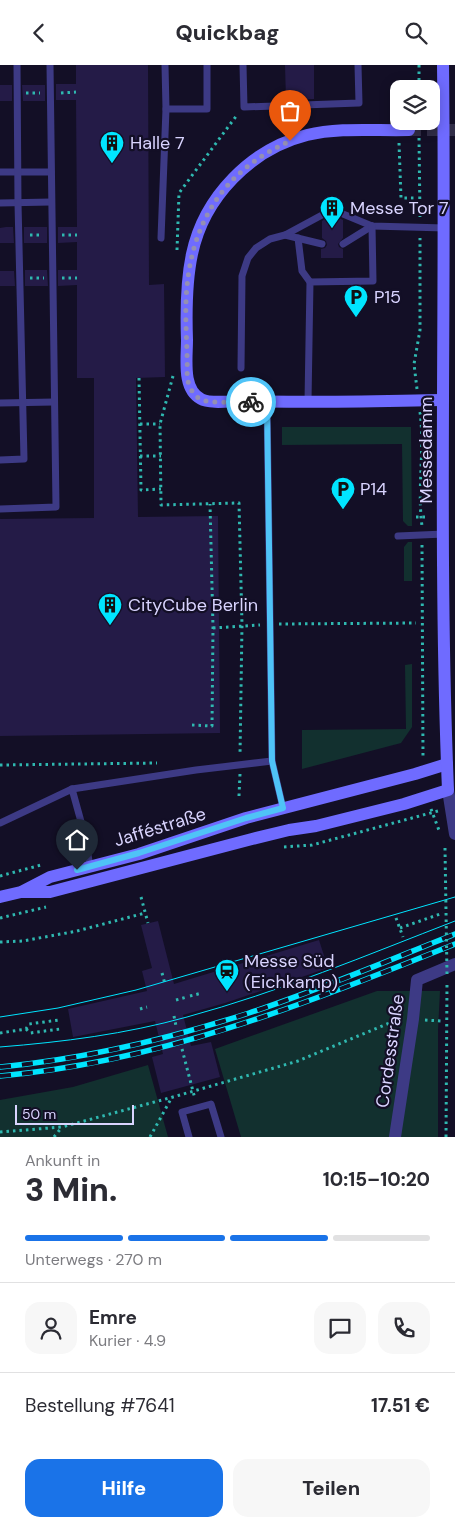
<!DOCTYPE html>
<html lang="de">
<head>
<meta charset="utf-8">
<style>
  body { margin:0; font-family:"DM Sans",sans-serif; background:#f7f7f7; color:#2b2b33; height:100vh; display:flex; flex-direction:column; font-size:19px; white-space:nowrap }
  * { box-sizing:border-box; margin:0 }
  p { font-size:16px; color:#7c7c81 }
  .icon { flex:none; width:28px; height:28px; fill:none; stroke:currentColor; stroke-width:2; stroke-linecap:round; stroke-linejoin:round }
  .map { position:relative; height:1072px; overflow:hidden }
  .side { display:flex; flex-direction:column; background:#fff; flex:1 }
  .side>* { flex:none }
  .fabs { position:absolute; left:390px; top:15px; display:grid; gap:10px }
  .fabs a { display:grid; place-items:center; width:50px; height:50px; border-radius:10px; background:#fff; box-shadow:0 2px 12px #0003; font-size:25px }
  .scale { position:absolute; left:15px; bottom:12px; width:119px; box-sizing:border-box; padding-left:5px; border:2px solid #d9d4ff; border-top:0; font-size:14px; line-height:18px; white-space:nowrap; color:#d9d4ff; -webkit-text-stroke:4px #130f26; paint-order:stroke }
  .pin { position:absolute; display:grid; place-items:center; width:42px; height:42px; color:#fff; margin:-51px -21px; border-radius:50% 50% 50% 0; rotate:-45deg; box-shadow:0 0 5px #0007 }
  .pin .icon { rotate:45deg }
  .courier { position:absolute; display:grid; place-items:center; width:50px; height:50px; margin:-25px; border:4px solid #4fc3f7; border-radius:50%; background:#fff; color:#222; box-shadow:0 1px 6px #0007 }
  .head em { font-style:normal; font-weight:800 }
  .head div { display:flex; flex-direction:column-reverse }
  .head { display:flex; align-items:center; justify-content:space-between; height:85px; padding:0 25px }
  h1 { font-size:32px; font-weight:800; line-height:38px }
  .bar { display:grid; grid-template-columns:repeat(4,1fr); gap:8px 5px; align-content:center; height:60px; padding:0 25px }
  .bar i { height:6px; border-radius:4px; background:#e1e1e2 }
  .bar .on { background:#1a73e8 }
  .bar p { grid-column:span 4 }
  .line { display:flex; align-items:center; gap:12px; padding:0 25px; border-top:1px solid #e1e1e2 }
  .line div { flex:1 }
  .round { display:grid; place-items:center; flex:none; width:52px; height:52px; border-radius:15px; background:#f7f7f7 }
  .action { display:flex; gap:10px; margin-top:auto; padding:10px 25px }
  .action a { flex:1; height:58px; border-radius:15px; background:#1a73e8; color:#fff; font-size:20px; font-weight:800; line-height:58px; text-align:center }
  .action a+a { background:#f7f7f7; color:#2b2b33 }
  header { display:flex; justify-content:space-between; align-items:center; height:65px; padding:0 25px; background:#fff; font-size:22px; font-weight:800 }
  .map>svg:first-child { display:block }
  .green { fill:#12302f }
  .building { fill:#241b47 }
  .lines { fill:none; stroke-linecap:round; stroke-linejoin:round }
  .secondary-tunnel { stroke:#312d47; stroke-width:12; stroke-dasharray:12 6; stroke-linecap:butt }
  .path { stroke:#2fb8b0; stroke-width:3; stroke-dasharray:2.5 4; stroke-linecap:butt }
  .service { stroke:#3d3a85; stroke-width:7 }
  .minor { stroke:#3d3a85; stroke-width:12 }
  .tertiary { stroke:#3d3a85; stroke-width:12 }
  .secondary { stroke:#6f6bff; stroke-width:12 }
  .tram { stroke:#00e5ff; stroke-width:1 }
  .rail-casing { stroke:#00e5ff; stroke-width:5.5 }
  .rail { stroke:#130f26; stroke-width:4; stroke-dasharray:11; stroke-linecap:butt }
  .path-bridge { stroke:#2fb8b0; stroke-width:3; stroke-dasharray:2.5 4; stroke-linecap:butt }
  .done { stroke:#948fb3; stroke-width:5; stroke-dasharray:0 9 }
  .route { stroke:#4fc3f7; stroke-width:6 }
  .labels { text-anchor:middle; stroke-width:4.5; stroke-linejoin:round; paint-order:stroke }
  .poi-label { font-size:18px; fill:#d9d4ff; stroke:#130f26; text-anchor:start }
  .street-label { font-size:18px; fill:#d9d4ff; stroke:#130f26 }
</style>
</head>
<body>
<header><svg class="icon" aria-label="back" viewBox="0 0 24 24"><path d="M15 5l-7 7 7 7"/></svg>Quickbag<svg class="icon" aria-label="search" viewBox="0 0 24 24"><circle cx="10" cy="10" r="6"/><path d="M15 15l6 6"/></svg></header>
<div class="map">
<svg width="455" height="1072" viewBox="0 0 455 1072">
  <rect width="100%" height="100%" fill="#130f26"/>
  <g class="green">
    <path d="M282 362H411L412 461H408L403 456 402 379 282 380Z"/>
    <path d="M408 477H412V516H404V482Z"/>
    <path d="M412 599V662L401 678 302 704V665L406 664 405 600Z"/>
    <path d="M377 926H440L438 965V1072H241L215 984Z"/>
    <path d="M148 1000 168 1072H0V1035L73 1022Z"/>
  </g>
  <g class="building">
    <path d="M76 0H148L149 220 164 219 165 312 136 313 138 452 218 451 220 668 0 671V454L94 453V313H77V220L58 221V205H77V177L58 178V162H77L76 35H56V19H76Z"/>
    <path d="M285 0H314V34L286 35Z"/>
    <rect x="0" y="20" width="12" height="16"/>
    <path d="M22 20H45V36H23Z"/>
    <path d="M322 139 343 140V144L339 145 338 149 339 153 343 155V173L338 179 339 182 343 184V193H321V184L325 183 327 180 326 176 322 173V156L326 153 327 150 325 146 322 145Z"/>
    <path d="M6 162H13L14 178H0V163Z"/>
    <rect x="24" y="162" width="23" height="16"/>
    <path d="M25 205H47L48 221H25Z"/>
    <path d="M0 206H14L15 221H0Z"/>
    <path d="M158 856 174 919 319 875 328 903 225 938 183 950 191 981 211 977 220 1012 161 1028 152 992 163 989 155 956 73 972 68 944 147 926 142 906 152 903 141 860Z"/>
  </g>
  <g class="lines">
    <path class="secondary-tunnel" d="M409 65H455"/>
    <g class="path">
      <path d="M419 0V24"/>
      <path d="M26 28H40"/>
      <path d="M61 28 76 27"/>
      <path d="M419 73 420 152"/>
      <path d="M399 78 401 133H415"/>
      <path d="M30 170H43"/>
      <path d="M62 170H77"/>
      <path d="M177 185 179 128 237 50"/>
      <path d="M30 213H44"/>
      <path d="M62 213H77"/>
      <path d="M173 311 160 359 161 440 239 438 242 560 240 690"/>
      <path d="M139 313 141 425 161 424"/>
      <path d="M417 324 414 299 420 265V173"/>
      <path d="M420 347C425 385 417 423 422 461"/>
      <path d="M140 359H160"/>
      <path d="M140 391H161"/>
      <path d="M416 452H425"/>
      <path d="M422 480 423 693"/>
      <path d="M279 559 416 558"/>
      <path d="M213 563 260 560"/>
      <path d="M192 660 212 661 213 563 210 439"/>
      <path d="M0 700 157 698"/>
      <path d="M239 731 240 709"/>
      <path d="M431 744 440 768"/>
      <path d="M284 782 312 780 438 746"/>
      <path d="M0 811 41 800"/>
      <path d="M141 832 148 858"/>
      <path d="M0 853 46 842"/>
      <path d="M396 853 403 872"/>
      <path d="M400 863 443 848"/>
      <path d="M0 877 23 876 77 866 145 848"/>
      <path d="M162 908 165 919"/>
      <path d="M190 931 202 928"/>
      <path d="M176 935 187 932"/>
      <path d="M140 944 147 942"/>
      <path d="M174 951 176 961"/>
      <path d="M425 955 442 956"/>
      <path d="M26 964 30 968 60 964"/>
      <path d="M0 968 26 964 29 959 59 955"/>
      <path d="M182 984 195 1034"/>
      <path d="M0 1067 62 1062 173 1032 298 996 399 954"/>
      <path d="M54 1072 62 1062"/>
      <path d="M150 1072 172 1032"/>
      <path d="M446 1072 447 917"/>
    </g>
    <g class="service">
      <path d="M243 0 244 42 359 38 358 0"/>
      <path d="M166 44H207V0"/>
      <path d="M0 107H51"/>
      <path d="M0 138 51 137"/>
      <path d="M343 149 372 161 445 163"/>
      <path d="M285 170 322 179"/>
      <path d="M161 173 166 44 165 0"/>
      <path d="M298 173 302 206 310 217"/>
      <path d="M343 179 372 161"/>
      <path d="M241 303 242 211 248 193 256 183 270 174 285 170 322 150"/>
      <path d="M308 336 310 217 373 216 372 161"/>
      <path d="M267 337 272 696 283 743"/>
      <path d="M0 338 54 337"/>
      <path d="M0 395 24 394 18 138 17 0"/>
      <path d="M0 444 56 442 50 0"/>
      <path d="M398 471 444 469"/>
      <path d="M72 724 196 705 272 696"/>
      <path d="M0 758 72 724 85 771 90 802"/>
      <path d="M189 1072 182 1047 211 1039 221 1072"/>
    </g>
    <path class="minor" d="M395 1072 413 954 417 915 455 899"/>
    <path class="tertiary" d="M448 725 455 769"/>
    <g class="secondary">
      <path d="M409 65C376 66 340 62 307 70 251 84 204 132 192 189 186 217 186 246 187 275 187 294 182 324 201 334 209 339 232 336 242 336 309 338 376 336 443 335"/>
      <path d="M23 826 50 812 139 789 246 753 415 709 447 699"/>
      <path d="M0 832 21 827H50L252 774 289 765 316 761 404 739 448 725C438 484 446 242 443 0"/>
    </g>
    <g class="tram">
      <path d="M0 952 58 943 136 925 455 832"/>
      <path d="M0 982C63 977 126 969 187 952 279 927 367 890 455 856"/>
    </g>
    <defs>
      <g id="rail">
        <path d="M0 1002C85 994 168 974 249 948 319 925 387 896 455 869"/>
        <path d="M0 1011C161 997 307 938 455 879"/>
      </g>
    </defs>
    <use href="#rail" class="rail-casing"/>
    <use href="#rail" class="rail"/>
    <path class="path-bridge" d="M445 783 447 909"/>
  </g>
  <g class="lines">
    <path class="done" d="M251 337C240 336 212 339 203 335 193 332 189 321 187 313 188 287 185 261 186 236 189 161 221 107 290 76"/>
    <path class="route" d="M77 805 139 788 246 753 283 743 272 696 267 337H251"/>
  </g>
  <defs>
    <symbol id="building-pin" viewBox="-11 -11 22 30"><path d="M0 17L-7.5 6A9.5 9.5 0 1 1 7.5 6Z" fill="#00e5ff" stroke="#130f26"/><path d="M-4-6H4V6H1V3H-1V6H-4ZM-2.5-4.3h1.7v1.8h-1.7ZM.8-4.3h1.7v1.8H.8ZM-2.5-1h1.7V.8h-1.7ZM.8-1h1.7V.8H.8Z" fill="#111"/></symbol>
    <symbol id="parking-pin" viewBox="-11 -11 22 30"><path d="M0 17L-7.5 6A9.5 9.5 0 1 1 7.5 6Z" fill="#00e5ff" stroke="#130f26"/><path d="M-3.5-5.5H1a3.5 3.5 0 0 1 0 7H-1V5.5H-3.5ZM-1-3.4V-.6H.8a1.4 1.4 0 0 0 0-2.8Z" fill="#111"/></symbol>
    <symbol id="station-pin" viewBox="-11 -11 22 30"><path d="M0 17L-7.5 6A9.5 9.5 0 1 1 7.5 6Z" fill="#00e5ff" stroke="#130f26"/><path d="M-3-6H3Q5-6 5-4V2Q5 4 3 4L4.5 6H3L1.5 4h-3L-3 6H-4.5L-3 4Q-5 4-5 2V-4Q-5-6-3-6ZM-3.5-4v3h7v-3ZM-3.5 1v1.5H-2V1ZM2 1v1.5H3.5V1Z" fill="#111"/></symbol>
  </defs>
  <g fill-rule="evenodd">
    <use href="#building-pin" x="98" y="64" width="28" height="38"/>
    <use href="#building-pin" x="318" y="129" width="28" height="38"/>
    <use href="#parking-pin" x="342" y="218" width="28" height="38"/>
    <use href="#parking-pin" x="329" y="410" width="28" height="38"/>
    <use href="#building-pin" x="96" y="526" width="28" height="38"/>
    <use href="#station-pin" x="213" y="892" width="28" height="38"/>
  </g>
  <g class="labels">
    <g class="poi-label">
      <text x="130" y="84">Halle 7</text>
      <text x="350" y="149">Messe Tor 7</text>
      <text x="374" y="238">P15</text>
      <text x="360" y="430">P14</text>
      <text x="128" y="546">CityCube Berlin</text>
      <text x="244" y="902">Messe Süd<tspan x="244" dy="21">(Eichkamp)</tspan></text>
    </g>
    <g class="street-label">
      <text transform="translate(426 385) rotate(-90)" y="6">Messedamm</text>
      <text transform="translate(160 762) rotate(-17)" y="6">Jafféstraße</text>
      <text transform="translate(390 986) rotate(-82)" y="6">Cordesstraße</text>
    </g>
  </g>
</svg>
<div class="fabs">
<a><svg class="icon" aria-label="layers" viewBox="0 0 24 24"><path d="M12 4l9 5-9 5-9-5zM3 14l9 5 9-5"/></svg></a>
</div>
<div class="scale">50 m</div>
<div class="pin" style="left:290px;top:76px;background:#ea580c"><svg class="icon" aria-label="bag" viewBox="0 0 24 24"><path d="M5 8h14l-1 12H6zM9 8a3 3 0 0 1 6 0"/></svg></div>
<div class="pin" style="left:77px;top:805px;background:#1f2937"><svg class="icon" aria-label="home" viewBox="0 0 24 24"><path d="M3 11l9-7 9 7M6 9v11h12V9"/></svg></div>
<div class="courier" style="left:251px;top:337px"><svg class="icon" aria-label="bike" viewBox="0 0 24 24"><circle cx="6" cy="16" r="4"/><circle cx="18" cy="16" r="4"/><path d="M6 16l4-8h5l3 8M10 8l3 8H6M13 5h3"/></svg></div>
</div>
<section class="side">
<div class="head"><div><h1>3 Min.</h1><p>Ankunft in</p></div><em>10:15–10:20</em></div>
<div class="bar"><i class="on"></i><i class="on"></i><i class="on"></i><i></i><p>Unterwegs · 270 m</p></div>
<div class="line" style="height:90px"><a class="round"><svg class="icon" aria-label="person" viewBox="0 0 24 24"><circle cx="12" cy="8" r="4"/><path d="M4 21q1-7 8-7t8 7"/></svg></a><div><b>Emre</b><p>Kurier · 4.9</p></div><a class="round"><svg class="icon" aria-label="chat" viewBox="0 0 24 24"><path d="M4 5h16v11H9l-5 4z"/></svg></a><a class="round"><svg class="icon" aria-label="phone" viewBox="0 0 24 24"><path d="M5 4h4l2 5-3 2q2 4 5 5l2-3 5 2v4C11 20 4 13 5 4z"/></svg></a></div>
<div class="line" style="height:65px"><div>Bestellung #7641</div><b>17.51 €</b></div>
<div class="action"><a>Hilfe</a><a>Teilen</a></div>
</section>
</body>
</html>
